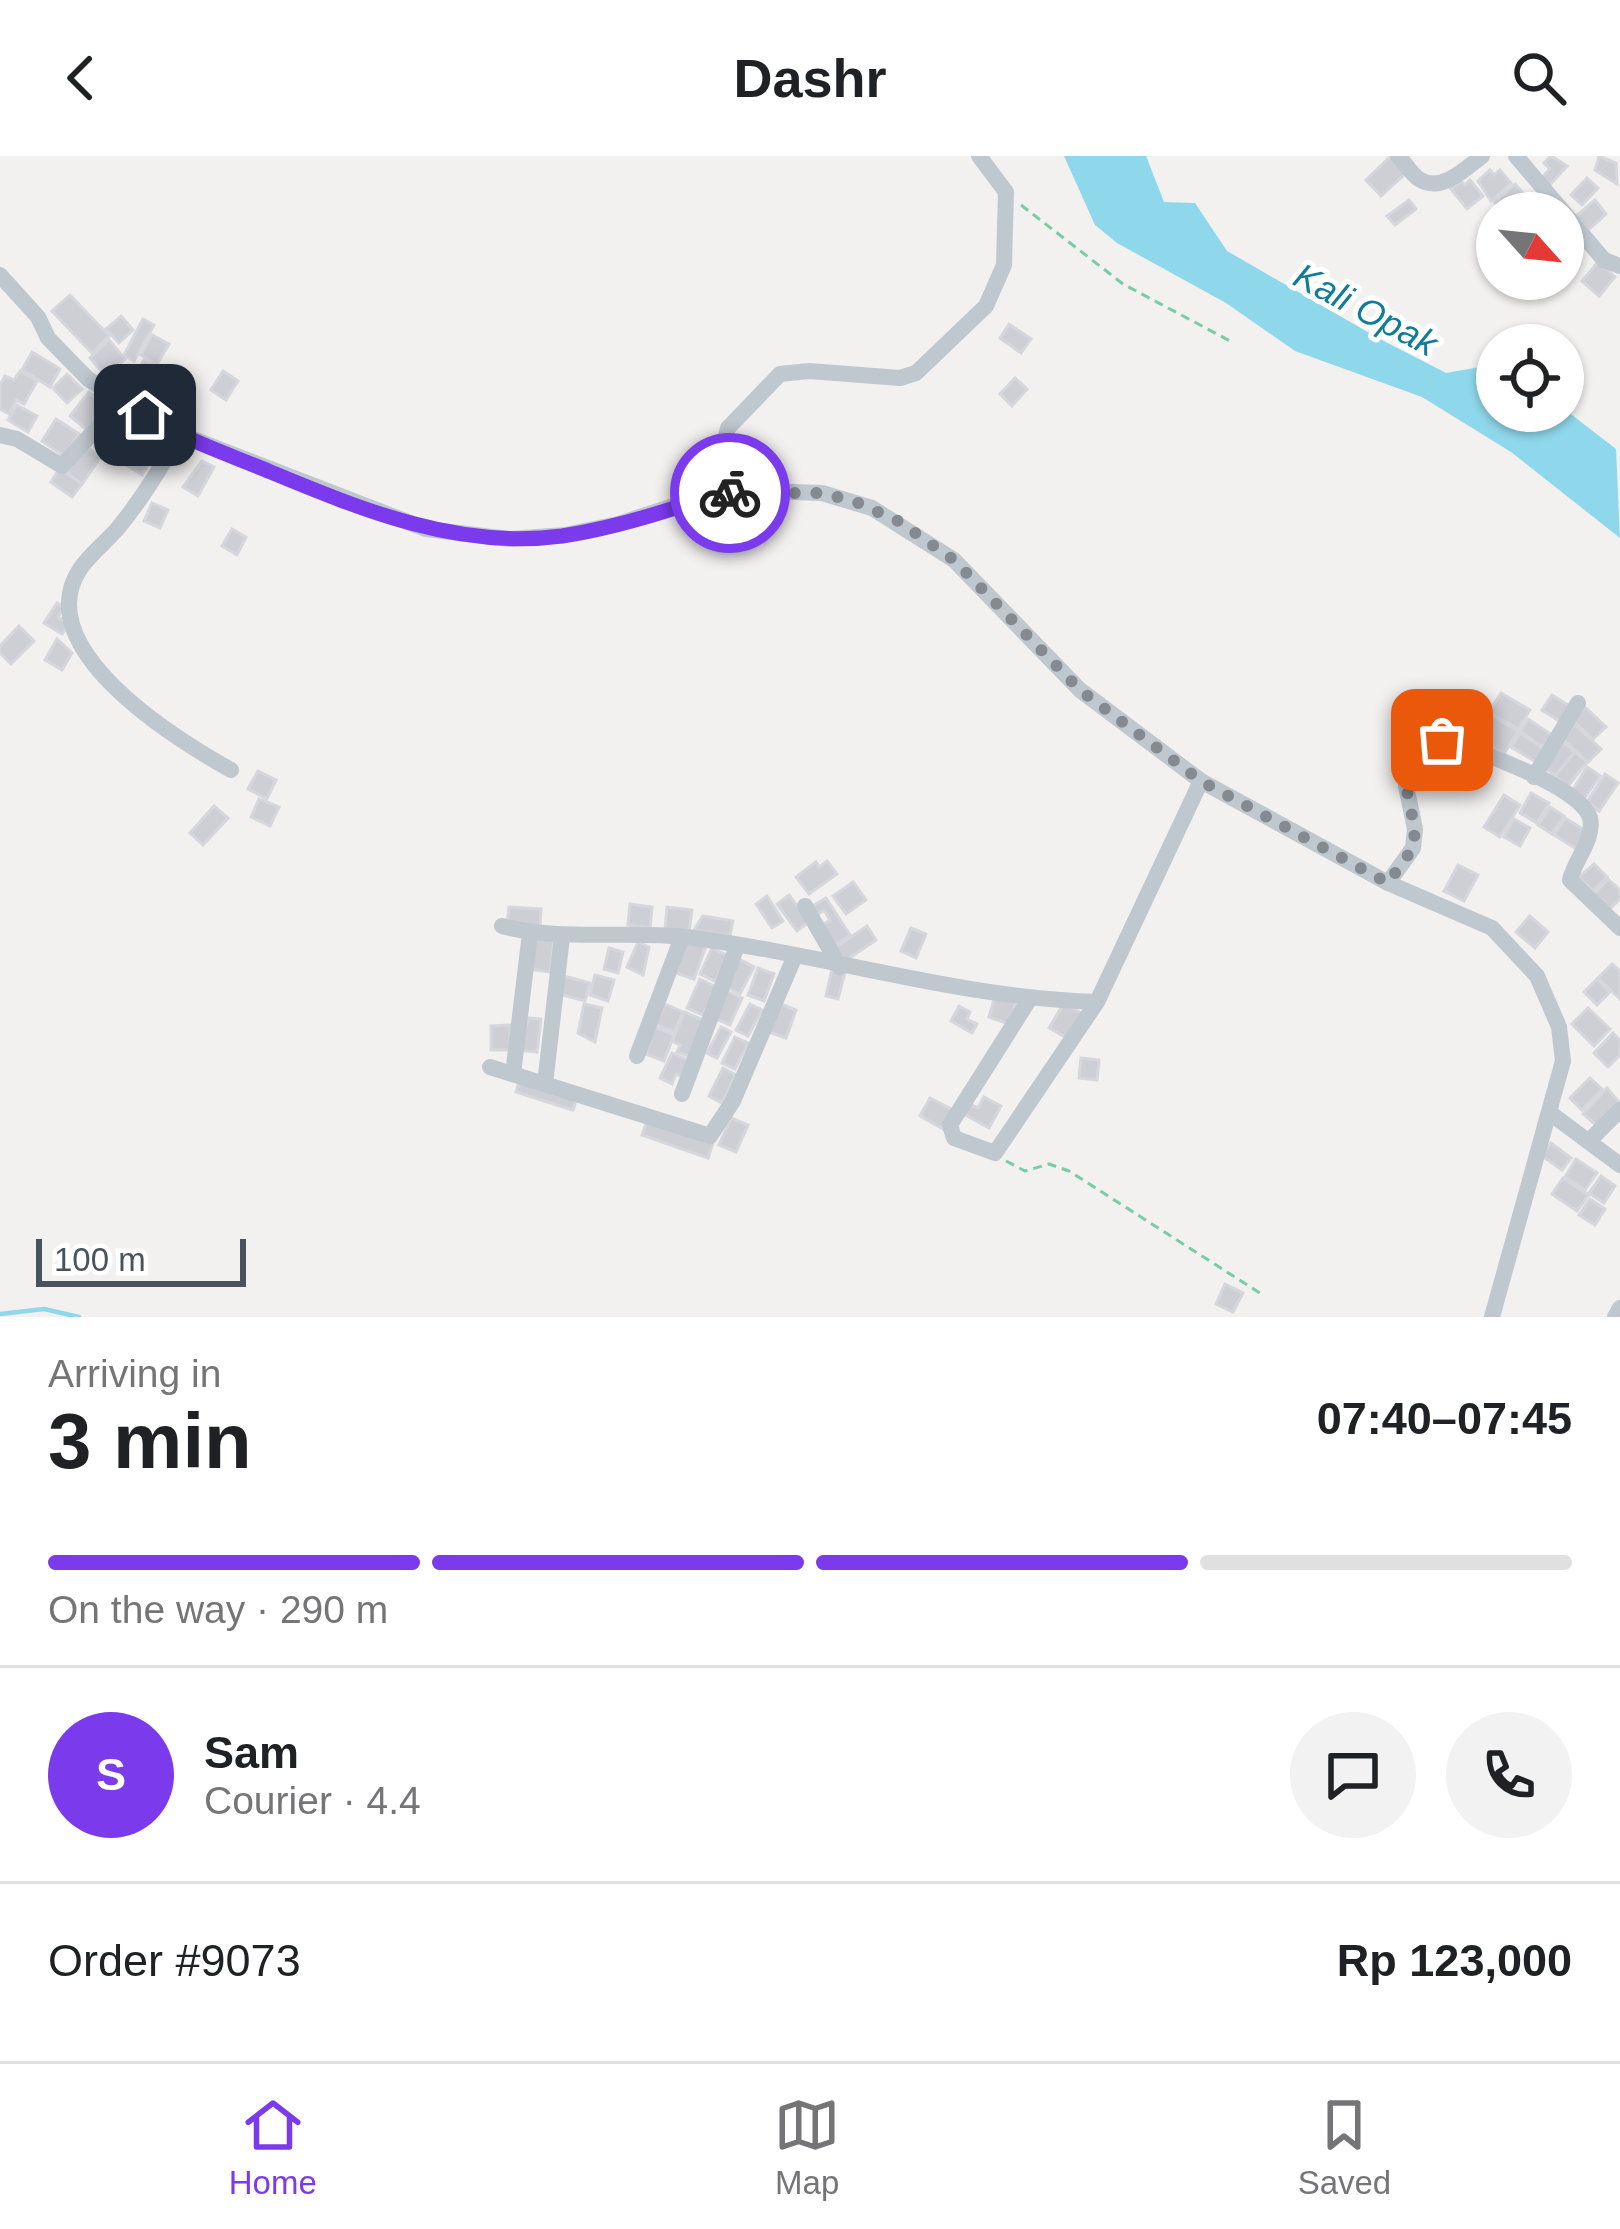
<!DOCTYPE html>
<html lang="en">
<head>
<meta charset="utf-8">
<style>
  body { margin:0; font-family:Arial,sans-serif; background:#f2f2f2; color:#202124; height:100vh; display:flex; flex-direction:column; font-size:45px; white-space:nowrap }
  * { box-sizing:border-box; margin:0 }
  p { font-size:39px; color:#757577 }
  .icon { flex:none; width:66px; height:66px; fill:none; stroke:currentColor; stroke-width:2; stroke-linecap:round; stroke-linejoin:round }
  .map { position:relative; height:1161px; overflow:hidden }
  .panel { display:flex; flex-direction:column; background:#fff; flex:1 }
  .panel>* { flex:none }
  .needle { width:78px; rotate:117deg }
  .buttons { position:absolute; left:1476px; top:36px; display:grid; gap:24px }
  .buttons a { display:grid; place-items:center; width:108px; height:108px; border-radius:50%; background:#fff; box-shadow:0 3px 9px #0004; font-size:60px }
  .scale { position:absolute; left:36px; bottom:30px; width:210px; box-sizing:border-box; padding-left:12px; border:6px solid #49535d; border-top:0; font-size:33px; line-height:42px; white-space:nowrap; color:#49535d; -webkit-text-stroke:9px #fff; paint-order:stroke }
  .pin { position:absolute; display:grid; place-items:center; width:102px; height:102px; color:#fff; margin:-51px; border-radius:24px; box-shadow:0 6px 18px #0006 }
  .courier { position:absolute; display:grid; place-items:center; width:120px; height:120px; margin:-60px; border:9px solid #7c3aed; border-radius:50%; background:#fff; color:#222; box-shadow:0 3px 15px #0007 }
  .overview em { font-style:normal; font-weight:700 }
  .overview div { display:flex; flex-direction:column-reverse }
  .overview { display:flex; align-items:center; justify-content:space-between; height:204px; padding:0 48px }
  h1 { font-size:78px; font-weight:700; line-height:90px }
  .bar { display:grid; grid-template-columns:repeat(4,1fr); gap:18px 12px; align-content:center; height:144px; padding:0 48px }
  .bar i { height:15px; border-radius:9px; background:#e0e0e0 }
  .bar .active { background:#7c3aed }
  .bar p { grid-column:span 4 }
  .line { display:flex; align-items:center; gap:30px; padding:0 48px; border-top:3px solid #e0e0e0 }
  .line div { flex:1 }
  .round { display:grid; place-items:center; flex:none; width:126px; height:126px; border-radius:63px; background:#f2f2f2 }
  header { display:flex; justify-content:space-between; align-items:center; height:156px; padding:0 48px; background:#fff; font-size:54px; font-weight:700 }
  .tabs { display:flex; justify-content:space-around; align-items:center; height:168px; border-top:3px solid #e0e0e0; background:#fff; font-size:33px; color:#757577 }
  .tabs a { display:grid; justify-items:center; gap:6px }
  .tabs .active { color:#7c3aed }
  .map>svg:first-child { display:block }
  .water { fill:#8fd7ea }
  .lines { fill:none; stroke-linecap:round; stroke-linejoin:round }
  .stream { stroke:#8fd7ea; stroke-width:4.5 }
  .building { fill:#cdcfd5; stroke:#d5d7dc; stroke-width:3 }
  .path { stroke:#79cca4; stroke-width:3; stroke-dasharray:9 6; stroke-linecap:butt }
  .minor { stroke:#bfc8cf; stroke-width:16 }
  .done { stroke:#848a90; stroke-width:12; stroke-dasharray:0 21.6 }
  .route { stroke:#7c3aed; stroke-width:15 }
  .labels { text-anchor:middle; stroke-width:10; stroke-linejoin:round; paint-order:stroke }
  .water-label { font-size:36px; font-style:italic; fill:#107c9a; stroke:#fff }
</style>
</head>
<body>
<header><svg class="icon" aria-label="back" viewBox="0 0 24 24"><path d="M15 5l-7 7 7 7"/></svg>Dashr<svg class="icon" aria-label="search" viewBox="0 0 24 24"><circle cx="10" cy="10" r="6"/><path d="M15 15l6 6"/></svg></header>
<div class="map">
<svg width="1620" height="1161" viewBox="0 0 1620 1161">
  <rect width="100%" height="100%" fill="#f3f0f0"/>
  <path class="water" d="M1064 0H1146L1164 46 1195 47 1227 95 1378 182 1446 217 1497 208V255L1563 252 1616 293 1620 382 1511 296 1422 241 1295 195 1226 147 1117 87 1095 69Z"/>
  <g class="lines">
    <path class="stream" d="M0 1158 44 1153 79 1161"/>
  </g>
  <g class="building">
    <path d="M1551 0 1567 10 1548 31 1540 24 1550 13 1544 7Z"/>
    <path d="M1599 0 1616 7 1617 28 1595 14Z"/>
    <path d="M1390 1 1406 17 1381 40 1366 24Z"/>
    <path d="M1490 14 1494 19 1500 14 1511 27 1491 45 1478 25Z"/>
    <path d="M1587 22 1598 32 1582 49 1571 39Z"/>
    <path d="M1470 24 1483 40 1467 53 1451 33 1461 25 1465 29Z"/>
    <path d="M1515 28 1530 45 1516 57H1504L1494 46Z"/>
    <path d="M1409 44 1416 53 1395 69 1387 60Z"/>
    <path d="M1595 44 1606 58 1588 74 1576 60Z"/>
    <path d="M1566 71 1583 88 1563 108V73Z"/>
    <path d="M1598 106 1615 121 1599 140 1582 125Z"/>
    <path d="M70 139 109 180 92 197 52 155Z"/>
    <path d="M121 160 133 174 119 187 106 173Z"/>
    <path d="M143 163 154 169 134 205 124 199Z"/>
    <path d="M1009 168 1031 183 1021 197 1000 182Z"/>
    <path d="M152 179 169 188 157 208 141 199Z"/>
    <path d="M109 184 125 203 106 220 90 202Z"/>
    <path d="M32 196 60 213 50 231 22 214Z"/>
    <path d="M144 204 158 212 138 248 123 240Z"/>
    <path d="M20 215 37 225 24 248 16 244 9 258 0 253V229L5 220 14 224Z"/>
    <path d="M223 215 238 225 226 244 211 234Z"/>
    <path d="M67 218 82 233 67 247 53 232Z"/>
    <path d="M1015 222 1027 233 1012 250 1000 238Z"/>
    <path d="M89 236 106 250 87 274 70 260Z"/>
    <path d="M17 249 37 260 28 276 8 264Z"/>
    <path d="M112 260 129 276 114 292 97 276Z"/>
    <path d="M56 263 79 278 64 300 42 285Z"/>
    <path d="M142 286 156 295 142 319 128 310Z"/>
    <path d="M85 290 101 301 82 328 66 317Z"/>
    <path d="M202 305 214 311 198 340 183 331Z"/>
    <path d="M60 312 82 328 72 341 51 326Z"/>
    <path d="M152 347 168 354 160 372 144 365Z"/>
    <path d="M232 373 246 381 237 399 222 390Z"/>
    <path d="M57 447 64 451 58 461 69 468 62 478 44 467Z"/>
    <path d="M19 470 34 485 11 508 0 497V490Z"/>
    <path d="M57 483 72 497 62 514 45 504Z"/>
    <path d="M1501 537 1530 554 1518 573 1489 556Z"/>
    <path d="M1552 539 1574 553 1564 568 1542 554Z"/>
    <path d="M1585 551 1606 571 1593 583 1573 564Z"/>
    <path d="M1484 555 1518 575 1504 598 1471 577Z"/>
    <path d="M1528 563 1552 579 1543 591 1520 575Z"/>
    <path d="M1575 569 1601 593 1588 606 1563 583Z"/>
    <path d="M1520 577 1544 593 1536 606 1511 591Z"/>
    <path d="M1562 585 1575 596 1555 620 1542 609Z"/>
    <path d="M1575 596 1587 606 1568 630 1555 620Z"/>
    <path d="M1587 611 1600 620 1584 643 1572 635Z"/>
    <path d="M258 615 276 624 267 643 248 633Z"/>
    <path d="M1605 618 1618 627 1599 655 1587 646Z"/>
    <path d="M1531 637 1549 647 1537 667 1520 657Z"/>
    <path d="M1504 639 1520 649 1500 681 1484 671Z"/>
    <path d="M259 643 279 651 270 670 251 661Z"/>
    <path d="M214 650 228 662 203 689 190 677Z"/>
    <path d="M1550 651 1564 660 1552 678 1538 669Z"/>
    <path d="M1565 662 1589 677 1578 694 1554 679Z"/>
    <path d="M1514 663 1530 672 1520 690 1504 681Z"/>
    <path d="M827 705 837 718 809 738 796 721 816 706 819 711Z"/>
    <path d="M1594 708 1607 721 1593 735 1579 721Z"/>
    <path d="M1458 709 1478 719 1464 745 1444 735Z"/>
    <path d="M1608 723 1620 734V743L1610 753 1594 738Z"/>
    <path d="M853 726 866 744 846 758 833 740Z"/>
    <path d="M789 739 809 766 797 775 777 748Z"/>
    <path d="M767 740 783 765 772 772 756 748Z"/>
    <path d="M826 742 850 779 834 790 821 770 830 764 824 754 817 759 811 751Z"/>
    <path d="M630 748 652 751 650 772 628 769Z"/>
    <path d="M509 751 541 753 540 771 507 769Z"/>
    <path d="M667 751 692 754 689 776 665 773Z"/>
    <path d="M703 760 733 765 730 780 694 774Z"/>
    <path d="M1530 760 1548 776 1535 792 1516 776Z"/>
    <path d="M867 770 876 784 845 805 836 791Z"/>
    <path d="M911 772 926 778 916 802 901 795Z"/>
    <path d="M533 781 554 783 550 816 529 813Z"/>
    <path d="M687 784 706 790 694 823 676 817Z"/>
    <path d="M638 786 649 791 643 819 627 811Z"/>
    <path d="M609 792 623 796 618 817 604 813Z"/>
    <path d="M712 792 728 800 715 825 700 818Z"/>
    <path d="M739 803 754 811 740 838 725 830Z"/>
    <path d="M1612 808 1620 815V843L1598 822Z"/>
    <path d="M758 812 774 818 764 845 748 839Z"/>
    <path d="M832 813 845 816 838 843 826 840Z"/>
    <path d="M560 819 590 827 585 845 555 837Z"/>
    <path d="M595 819 614 824 608 845 590 839Z"/>
    <path d="M700 823 716 831 703 859 687 852Z"/>
    <path d="M1597 823 1610 836 1597 849 1584 836Z"/>
    <path d="M726 835 742 842 730 869 714 862Z"/>
    <path d="M995 840 1016 846 1009 868 989 861Z"/>
    <path d="M776 846 796 854 786 882 766 875Z"/>
    <path d="M1064 847 1081 857 1067 882 1049 872Z"/>
    <path d="M584 848 602 852 595 886 578 877Z"/>
    <path d="M665 848 683 856 674 876 656 868Z"/>
    <path d="M750 848 762 854 748 880 736 874Z"/>
    <path d="M959 850 970 856 967 863 977 868 972 877 951 865Z"/>
    <path d="M1588 852 1610 873 1594 890 1572 868Z"/>
    <path d="M685 856 705 865 690 901 677 896 680 889 672 885Z"/>
    <path d="M529 862 541 863 537 896 518 894Z"/>
    <path d="M510 869V894H491V870Z"/>
    <path d="M655 871 674 879 664 905 646 898Z"/>
    <path d="M721 871 731 876 717 902 707 897Z"/>
    <path d="M1613 877 1620 884V899L1608 911 1594 897Z"/>
    <path d="M735 881 748 887 735 913 722 907Z"/>
    <path d="M672 897 692 906 685 922 676 918 672 928 660 922Z"/>
    <path d="M1081 902 1099 904 1097 924 1079 922Z"/>
    <path d="M723 912 736 919 722 947 709 940Z"/>
    <path d="M1590 922 1602 933 1582 954 1570 942Z"/>
    <path d="M520 923 577 941 573 954 516 936Z"/>
    <path d="M1607 932 1620 947 1598 971 1583 958Z"/>
    <path d="M984 941 1001 950 989 972 960 956 966 946 978 952Z"/>
    <path d="M930 942 953 954 943 973 920 960Z"/>
    <path d="M731 962 748 969 736 996 719 989Z"/>
    <path d="M647 965 713 987 708 1002 642 979Z"/>
    <path d="M1551 987 1571 1002 1562 1014 1542 1000Z"/>
    <path d="M1576 1003 1597 1017 1585 1034 1565 1021Z"/>
    <path d="M1601 1020 1615 1030 1604 1047 1589 1037Z"/>
    <path d="M1563 1022 1589 1039 1577 1055 1552 1038Z"/>
    <path d="M1590 1043 1605 1053 1595 1069 1579 1059Z"/>
    <path d="M1225 1128 1243 1137 1233 1156 1216 1148Z"/>
  </g>
  <g class="lines">
    <g class="path">
      <path d="M1021 49 1123 128 1232 186"/>
      <path d="M1455 569 1483 541"/>
      <path d="M1006 1005 1025 1015 1049 1008 1069 1015 1263 1139"/>
    </g>
    <g class="minor">
      <path d="M1398 0C1405 6 1411 18 1419 23 1441 38 1466 12 1482 0"/>
      <path d="M1516 0 1604 104 1620 110"/>
      <path d="M0 119 38 161 48 182 88 223 167 273 426 373 509 383 565 379 618 368 710 338 765 335 822 337 872 352 954 404 1080 534 1201 625 1388 727 1492 772 1537 820 1559 871 1563 905 1492 1161"/>
      <path d="M0 279 17 283 62 310 123 244"/>
      <path d="M180 279C161 311 142 343 118 372 106 386 90 398 80 413 28 492 174 582 231 614"/>
      <path d="M710 338 728 272 780 218 809 215 900 222 916 217 986 150 1004 109 1006 36 979 0"/>
      <path d="M1534 621 1578 547"/>
      <path d="M1388 727 1413 692 1415 673 1406 630 1409 618 1442 584C1473 593 1581 630 1590 662 1595 683 1574 705 1570 724L1620 772"/>
      <path d="M805 750 840 811"/>
      <path d="M502 770C564 786 624 774 686 781 825 798 958 842 1097 846"/>
      <path d="M1029 844 950 969 954 982 995 997 1097 846 1201 625"/>
      <path d="M637 900 682 781"/>
      <path d="M490 911 710 980 733 945 794 802"/>
      <path d="M513 918 530 777"/>
      <path d="M545 928 562 781"/>
      <path d="M682 938 737 790"/>
      <path d="M1550 957 1620 1009"/>
      <path d="M1589 985 1620 954"/>
      <path d="M1615 1161 1620 1152"/>
    </g>
  </g>
  <g class="lines">
    <path class="done" d="M730 337H822L856 346 898 365 954 404 1080 534 1201 625 1388 727 1413 692 1415 674 1406 630 1409 617 1442 584"/>
    <path class="route" d="M145 259C181 282 222 296 261 312 358 352 455 394 562 380 601 374 641 363 678 351 697 345 710 338 730 337"/>
  </g>
  <g class="labels">
    <g class="water-label">
      <text transform="translate(1366 153) rotate(28)" y="13">Kali Opak</text>
    </g>
  </g>
</svg>
<div class="buttons">
<a><svg class="needle" viewBox="-14 -14 28 28"><path d="M0-13l5 13h-10z" fill="#e53935"/><path d="M0 13l5-13h-10z" fill="#757577"/></svg></a>
<a><svg class="icon" aria-label="locate" viewBox="0 0 24 24"><circle cx="12" cy="12" r="6"/><path d="M12 2v4M12 18v4M2 12h4M18 12h4"/></svg></a>
</div>
<div class="scale">100 m</div>
<div class="pin" style="left:1442px;top:584px;background:#ea580c"><svg class="icon" aria-label="bag" viewBox="0 0 24 24"><path d="M5 8h14l-1 12H6zM9 8a3 3 0 0 1 6 0"/></svg></div>
<div class="pin" style="left:145px;top:259px;background:#1f2937"><svg class="icon" aria-label="home" viewBox="0 0 24 24"><path d="M3 11l9-7 9 7M6 9v11h12V9"/></svg></div>
<div class="courier" style="left:730px;top:337px"><svg class="icon" aria-label="bike" viewBox="0 0 24 24"><circle cx="6" cy="16" r="4"/><circle cx="18" cy="16" r="4"/><path d="M6 16l4-8h5l3 8M10 8l3 8H6M13 5h3"/></svg></div>
</div>
<section class="panel">
<div class="overview"><div><h1>3 min</h1><p>Arriving in</p></div><em>07:40–07:45</em></div>
<div class="bar"><i class="active"></i><i class="active"></i><i class="active"></i><i></i><p>On the way · 290 m</p></div>
<div class="line" style="height:216px"><b class="round" style="background:#7c3aed;color:#fff">S</b><div><b>Sam</b><p>Courier · 4.4</p></div><a class="round"><svg class="icon" aria-label="chat" viewBox="0 0 24 24"><path d="M4 5h16v11H9l-5 4z"/></svg></a><a class="round"><svg class="icon" aria-label="phone" viewBox="0 0 24 24"><path d="M5 4h4l2 5-3 2q2 4 5 5l2-3 5 2v4C11 20 4 13 5 4z"/></svg></a></div>
<div class="line" style="height:156px"><div>Order #9073</div><b>Rp 123,000</b></div>
</section>
<nav class="tabs">
<a class="active"><svg class="icon" aria-label="home" viewBox="0 0 24 24"><path d="M3 11l9-7 9 7M6 9v11h12V9"/></svg>Home</a>
<a><svg class="icon" aria-label="map" viewBox="0 0 24 24"><path d="M3 6l6-2 6 2 6-2v14l-6 2-6-2-6 2zM9 4v14M15 6v14"/></svg>Map</a>
<a><svg class="icon" aria-label="saved" viewBox="0 0 24 24"><path d="M7 4h10v16l-5-4-5 4z"/></svg>Saved</a>
</nav>
</body>
</html>
